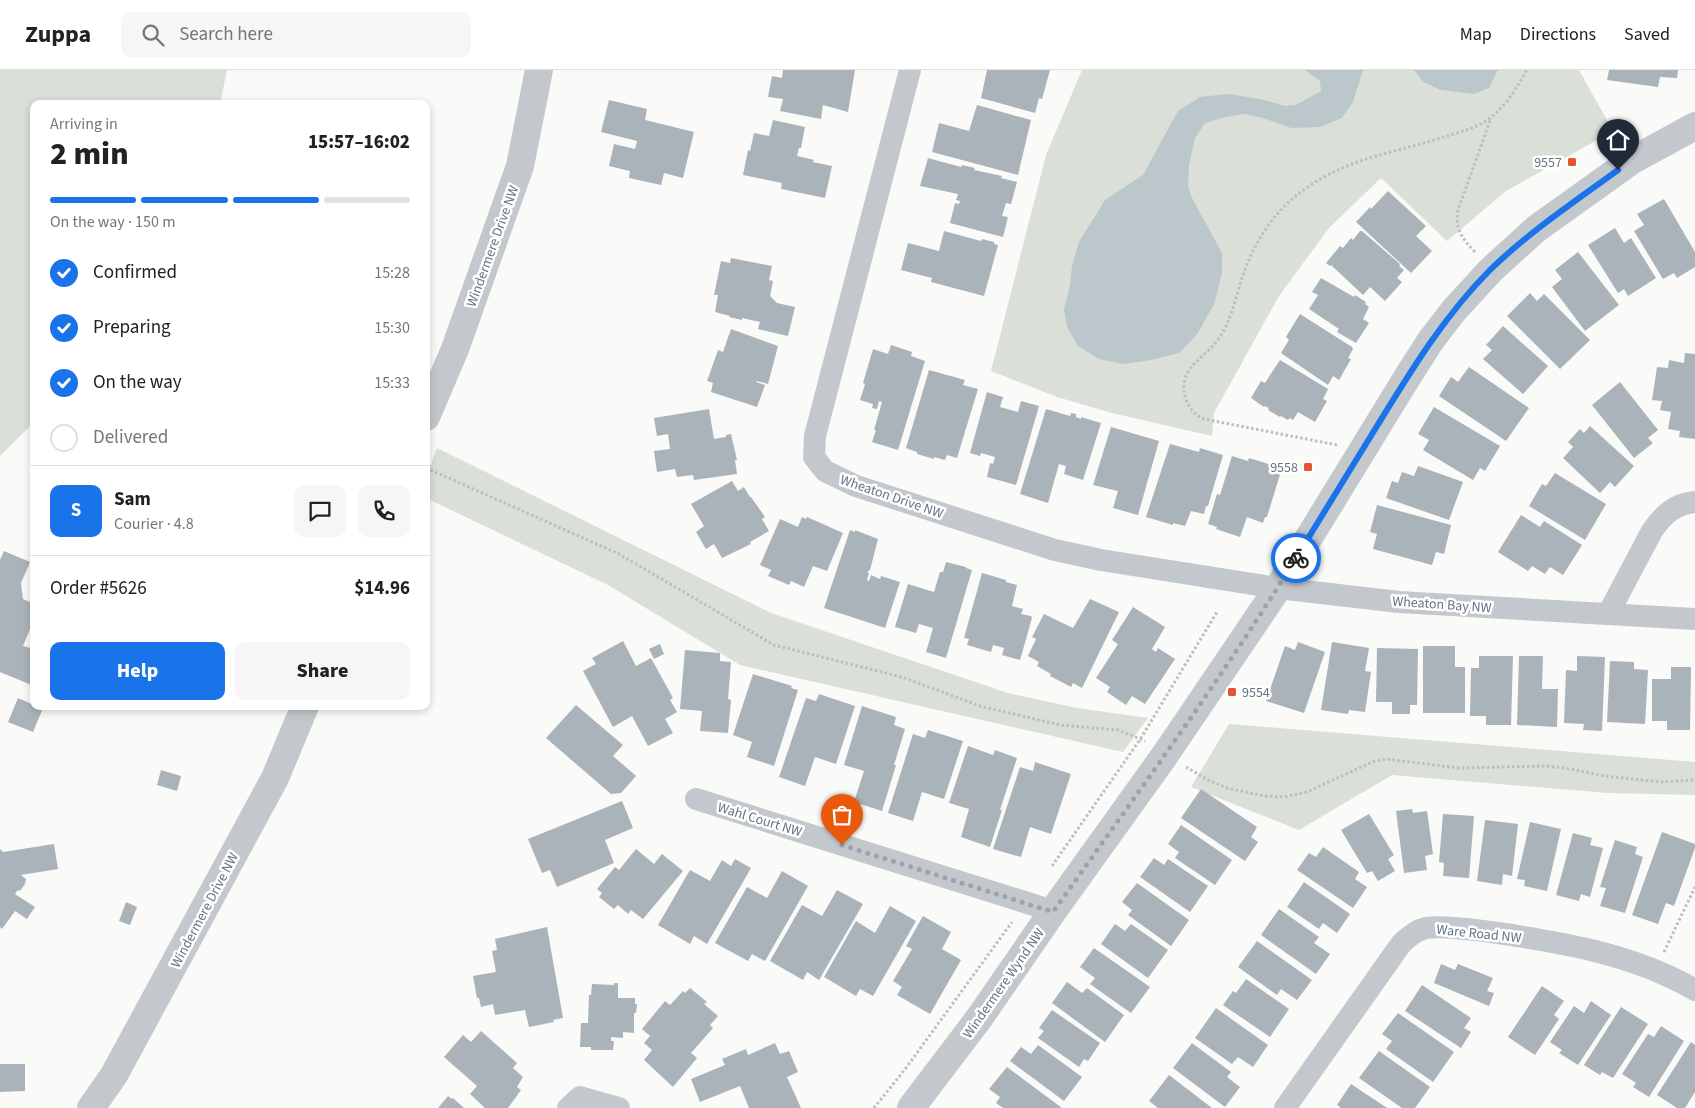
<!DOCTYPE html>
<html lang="en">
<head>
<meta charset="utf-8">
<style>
  body { margin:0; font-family:"Source Sans 3",sans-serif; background:#f6f6f6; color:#222; height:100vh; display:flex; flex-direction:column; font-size:19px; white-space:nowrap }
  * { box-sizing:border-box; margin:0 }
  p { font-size:16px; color:#767676 }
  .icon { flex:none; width:28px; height:28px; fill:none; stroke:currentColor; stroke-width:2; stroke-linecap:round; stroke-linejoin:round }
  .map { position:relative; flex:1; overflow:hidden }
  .details { position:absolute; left:30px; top:30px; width:400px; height:610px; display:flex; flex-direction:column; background:#fff; border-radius:10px; box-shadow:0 2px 8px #0003 }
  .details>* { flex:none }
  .pin { position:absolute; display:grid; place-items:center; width:42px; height:42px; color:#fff; margin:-51px -21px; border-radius:50% 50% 50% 0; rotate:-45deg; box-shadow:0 0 5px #0007 }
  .pin .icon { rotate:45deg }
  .courier { position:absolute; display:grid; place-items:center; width:50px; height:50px; margin:-25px; border:4px solid #1a73e8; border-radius:50%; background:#fff; color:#222; box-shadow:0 1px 6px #0007 }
  .head em { font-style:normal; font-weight:800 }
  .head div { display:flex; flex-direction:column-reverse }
  .head { display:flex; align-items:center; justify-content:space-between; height:85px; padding:0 20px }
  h1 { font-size:32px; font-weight:800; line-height:38px }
  .bar { display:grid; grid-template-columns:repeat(4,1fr); gap:8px 5px; align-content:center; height:60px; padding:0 20px }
  .bar i { height:6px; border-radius:4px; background:#e0e0e0 }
  .bar .selected { background:#1a73e8 }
  .bar p { grid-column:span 4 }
  .line { display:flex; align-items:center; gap:12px; padding:0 20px; border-top:1px solid #e0e0e0 }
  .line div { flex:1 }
  .round { display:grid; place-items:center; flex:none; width:52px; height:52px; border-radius:10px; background:#f6f6f6 }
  ol { padding:0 20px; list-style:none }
  li { display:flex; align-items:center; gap:15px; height:55px }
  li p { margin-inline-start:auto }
  li .icon { padding:5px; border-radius:50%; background:#1a73e8; color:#fff; stroke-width:4 }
  li:last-child { color:#767676 }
  li i { width:28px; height:28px; border:2px solid #e0e0e0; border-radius:50% }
  .action { display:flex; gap:10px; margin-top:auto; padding:10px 20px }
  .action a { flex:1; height:58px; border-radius:10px; background:#1a73e8; color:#fff; font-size:20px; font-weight:800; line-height:58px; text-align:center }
  .action a+a { background:#f6f6f6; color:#222 }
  header { display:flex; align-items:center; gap:30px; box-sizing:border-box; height:70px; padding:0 25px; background:#fff; border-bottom:1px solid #e0e0e0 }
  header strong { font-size:24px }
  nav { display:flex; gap:28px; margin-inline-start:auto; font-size:18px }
  .search { width:350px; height:45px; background:#f6f6f6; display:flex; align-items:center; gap:12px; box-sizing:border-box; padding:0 18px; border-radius:10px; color:#767676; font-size:19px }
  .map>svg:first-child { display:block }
  .green { fill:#dadfd7 }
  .water { fill:#bbc7cb }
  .building { fill:#aab3b9 }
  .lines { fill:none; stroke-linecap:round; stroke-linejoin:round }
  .path { stroke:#bbbfc2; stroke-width:3; stroke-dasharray:2.5 2.5; stroke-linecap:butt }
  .minor { stroke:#c3c8cc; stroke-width:22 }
  .tertiary { stroke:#c3c8cc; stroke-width:28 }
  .done { stroke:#99a4ac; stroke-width:5; stroke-dasharray:0 9 }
  .route { stroke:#1a73e8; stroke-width:6 }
  .poi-dot { fill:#e4572e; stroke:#fff; stroke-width:2 }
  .labels { text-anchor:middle; stroke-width:5; stroke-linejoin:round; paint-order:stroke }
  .poi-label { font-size:14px; fill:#657683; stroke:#fff; text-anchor:end }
  .street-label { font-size:14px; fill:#657683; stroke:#fff }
</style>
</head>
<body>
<header>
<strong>Zuppa</strong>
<div class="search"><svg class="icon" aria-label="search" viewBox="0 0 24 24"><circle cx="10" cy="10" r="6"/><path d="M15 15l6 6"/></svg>Search here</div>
<nav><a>Map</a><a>Directions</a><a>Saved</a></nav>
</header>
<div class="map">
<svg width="1695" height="1038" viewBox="0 0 1695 1038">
  <rect width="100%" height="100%" fill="#fafaf8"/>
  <g class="green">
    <path d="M0 0H227L220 34H34V352L0 386Z"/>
    <path d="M1082 0H1579L1613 61 1506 121 1447 171 1381 108 1329 158 1279 226 1214 343 1212 366 1112 343 1057 327 991 301 1046 85Z"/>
    <path d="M437 378 771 543 1008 623 1077 638 1148 648 1123 682 740 595 608 515 426 428V408Z"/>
    <path d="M1229 654 1695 692V725L1608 723 1392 705 1299 760 1191 717Z"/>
  </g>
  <g class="water">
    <path d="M1305 0H1363L1353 32 1342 48 1320 57 1291 58 1263 48 1244 44 1225 47 1205 53 1195 68 1189 95 1188 117 1193 130 1222 183V202L1215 232 1198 263 1179 283 1151 290 1124 294 1099 289 1078 276 1067 257 1064 239 1070 216 1072 196 1079 172 1105 130 1143 105 1178 41 1200 27 1229 24 1260 29 1285 36 1296 35 1321 21 1320 11Z"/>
    <path d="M1414 0H1498L1489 18 1474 24 1441 20 1423 12Z"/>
  </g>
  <g class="building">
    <path d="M783 0H855L848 42 823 35 821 49 780 41 783 29 768 27 772 6 782 8Z"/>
    <path d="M987 0H1050L1042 29 1039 28 1035 43 981 28Z"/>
    <path d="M1609 0H1678L1677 8 1660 7 1658 17 1607 10Z"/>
    <path d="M609 30 647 39 645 50 694 62 683 108 664 103 661 115 629 108 630 101 609 96 614 74 635 79 637 71 601 62Z"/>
    <path d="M977 35 1031 50 1018 105 932 82 939 53 969 61Z"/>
    <path d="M773 50 805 57 801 78H799L797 86 814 90 813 92 832 96 825 128 781 119 782 113 743 105 748 80 750 81 754 63 769 66Z"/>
    <path d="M928 88 961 97 962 95 975 98 974 100 1002 106 1001 108 1017 112 1011 134 1006 133 1002 146 1008 147 1003 167 950 153 955 133 959 134 960 131 956 130 958 124 920 116Z"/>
    <path d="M1388 121 1426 156 1416 166 1432 181 1411 203 1356 152 1370 137 1371 139Z"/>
    <path d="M1664 129 1695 182V197L1677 208 1674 203 1663 209 1634 161 1644 155 1637 144Z"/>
    <path d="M1615 158 1624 173 1631 168 1656 208 1628 226 1624 219 1618 223 1588 175Z"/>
    <path d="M944 161 981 171 982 169 994 172V174L998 175 984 226 931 212 932 208 901 200 908 173 939 181Z"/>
    <path d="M1360 161H1362L1400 194 1399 196 1404 200 1397 208 1402 212 1385 231 1370 217 1363 225 1331 195 1330 196 1326 193 1340 176 1343 178 1351 168 1353 170Z"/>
    <path d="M1578 182 1619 235 1585 261 1552 217 1562 209 1555 200Z"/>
    <path d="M731 188 772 196 769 210 773 211 770 226 777 233 795 237 788 266 758 259 760 252 742 248V250L729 247 730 246 715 242 718 225H714L721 191 730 193Z"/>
    <path d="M1321 208 1354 227 1355 225 1366 232 1365 234 1369 237 1363 249 1369 253 1356 273 1337 262 1339 259 1309 239 1318 225 1312 222Z"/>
    <path d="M1530 223 1537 231 1544 224 1590 270 1560 299 1507 246Z"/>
    <path d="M1300 244 1352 277 1353 279 1348 288 1351 289 1339 310 1333 306 1328 315 1281 283 1289 270 1286 267Z"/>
    <path d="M1503 256 1548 296 1523 324 1483 289 1492 280 1486 275Z"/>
    <path d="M731 259 778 276 768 314 757 311 756 312 765 315 757 337 711 322 713 313 707 311 718 280 723 282Z"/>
    <path d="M891 275 912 282 911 286 925 291 898 380 872 372 876 360H874L882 332 879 331 877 339 872 338 873 334 860 330 865 314 863 313 873 279 888 284Z"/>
    <path d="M1685 283 1695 284V369L1679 367 1680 361 1668 359 1671 342 1660 340 1662 331 1652 330 1657 297 1668 298 1669 290 1684 293Z"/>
    <path d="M1280 290 1328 319 1323 329 1327 331 1315 352 1298 342 1293 350 1290 348 1288 350 1281 346 1280 347 1268 340 1269 338 1265 336 1264 337 1251 328 1261 311 1265 313Z"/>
    <path d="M1469 297 1529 338 1506 371 1439 326 1451 307 1458 312Z"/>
    <path d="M929 300 965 310 963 315 978 319 957 388 947 385 945 390 934 387V389L917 384V382L906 378Z"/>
    <path d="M1620 312 1658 360 1648 368 1653 373 1634 388 1592 335Z"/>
    <path d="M987 322 1003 327 1000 337 1018 342 1021 331 1039 336 1016 415 987 407 990 393 993 394 995 387 981 383 980 386 970 383Z"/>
    <path d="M1434 337 1500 376 1485 401 1480 398 1473 410 1423 380 1429 370 1418 364Z"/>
    <path d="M709 339 714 369 726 367V365L731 364 737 390H735L737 404 694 410 693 405 677 407 675 399 657 402 654 381 670 379 668 364 657 366 654 348Z"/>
    <path d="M1046 339 1070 346 1071 343 1076 344V347L1081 349V347L1101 353 1083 410 1064 404 1066 396 1059 394 1048 433 1020 424Z"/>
    <path d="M1590 356 1634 396 1615 417 1610 412 1600 423 1563 388 1573 377 1568 372 1580 359 1584 363Z"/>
    <path d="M1111 357 1159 371 1138 445 1113 438 1118 421 1093 415Z"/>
    <path d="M1170 374 1199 382 1200 378 1223 385 1208 436H1206L1204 444 1191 441 1185 456 1173 453V455L1146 447Z"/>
    <path d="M1232 386 1248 391 1249 388 1282 398 1267 447H1265L1263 453 1247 447 1240 467 1216 459 1217 457 1208 454 1217 424 1220 425Z"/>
    <path d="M1418 396 1463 412 1449 450 1386 428 1392 411 1398 413 1402 402 1414 406Z"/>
    <path d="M1555 403 1606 434 1585 470 1529 436 1542 414 1546 416Z"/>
    <path d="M732 411 738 421 744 417 750 427H751L765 447 762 449 769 461 750 472 751 474 722 488 714 474 706 479 696 462 704 456 691 434Z"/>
    <path d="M1377 435 1451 455 1444 484 1436 482 1432 495 1373 479 1377 464 1370 462Z"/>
    <path d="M1521 445 1540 457 1544 451 1582 475 1563 505 1550 497 1545 504 1532 496 1528 501 1498 482Z"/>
    <path d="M802 447 806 449 807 447 843 463 827 501 813 496 804 517 791 511 789 515 768 506 771 500 760 495 780 449 798 457Z"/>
    <path d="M850 460 855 462V460L878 469 870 500 867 502 869 503 867 510 869 511 871 505 880 509 881 506 900 512 885 558 824 538Z"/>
    <path d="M4 481 30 492 21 513 23 529 34 534V543L32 548 34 549 23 576 34 579V616L0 602V490Z"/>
    <path d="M946 492 966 497V498L972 500 946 588 926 582 933 558 919 554 916 563 895 557 908 514 934 522 940 502H943Z"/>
    <path d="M982 503 1006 510V512L1017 515 1012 536 1023 539 1021 544 1031 546 1032 548 1020 590 1002 585 1004 578 993 575 991 582 967 575 969 569 964 568Z"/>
    <path d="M1090 529 1119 542 1082 618 1073 613 1071 617 1050 606 1051 604 1037 596 1039 592 1028 586 1036 569 1032 567 1044 544 1073 558Z"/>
    <path d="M1133 537 1165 557 1152 579 1156 582 1158 578 1175 589 1145 634 1132 626 1126 635 1107 622 1110 617 1096 608 1118 574 1112 570Z"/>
    <path d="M623 571 636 596 651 588 673 628 670 630 677 642 665 649 673 663 648 676 632 646 613 657 583 601 596 594 592 588Z"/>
    <path d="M1298 572 1325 582 1304 643 1266 631 1285 576 1295 580Z"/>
    <path d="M1332 572 1369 578 1365 601 1371 602 1365 642 1349 640 1348 644 1321 640Z"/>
    <path d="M660 574 664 584 654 589 649 579Z"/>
    <path d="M1423 576H1455V597H1465V643H1423Z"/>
    <path d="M1377 578 1418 579 1417 635H1410V644H1392V632H1376Z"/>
    <path d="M685 580 720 583V591L731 592 728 629 731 630 728 663 700 661 702 641 680 639Z"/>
    <path d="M1479 586H1513L1511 655H1486V646H1470L1471 598H1479Z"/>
    <path d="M1519 586H1543L1542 619H1558L1557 657 1517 655Z"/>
    <path d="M1577 586 1605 587 1602 661 1583 660 1584 654 1564 653 1566 600 1577 601Z"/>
    <path d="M1610 591 1634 592V599L1648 600 1645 654 1607 652Z"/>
    <path d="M1671 597H1691L1690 660H1667V651H1652V609H1671Z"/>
    <path d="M753 604 792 616 791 618 798 620 774 696 747 687 752 672 733 665Z"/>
    <path d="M819 624 855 636 836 694 815 687 805 716 779 707 806 628 816 631Z"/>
    <path d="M18 628 34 635V636L43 638 33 662 8 652Z"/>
    <path d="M576 635 623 675 613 686 636 706 621 723 611 724 546 668Z"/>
    <path d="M862 636 896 647 894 655 905 659 894 695H896L882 741 854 732 864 701 844 695Z"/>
    <path d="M928 660 963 671 944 729 922 722 913 751 888 743 913 664 925 668Z"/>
    <path d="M968 676 993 685 995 680 1017 688 1000 740H1002L990 777 961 767 969 739 949 733Z"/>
    <path d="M1035 692 1071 704 1051 764 1030 757 1021 787 993 779 1020 697 1033 701Z"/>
    <path d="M161 700 181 706 177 721 157 715Z"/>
    <path d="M1201 719 1257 757 1251 767 1258 772 1245 791 1181 748Z"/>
    <path d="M622 731 633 758 605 770 614 793 557 817 550 800 542 803 528 769Z"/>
    <path d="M1412 739 1413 743 1427 741 1433 784 1425 786 1427 800 1404 803 1396 741Z"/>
    <path d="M1369 744 1394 785 1388 789 1395 801 1378 811 1372 801 1367 803 1341 760Z"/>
    <path d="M1443 744 1474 746 1469 808 1443 806 1444 793 1439 792Z"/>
    <path d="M1485 750 1518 754 1512 806 1503 804 1502 815 1477 811Z"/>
    <path d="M1530 752 1561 759 1547 821 1524 816 1525 810 1517 809Z"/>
    <path d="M1181 755 1232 790 1215 815 1175 788 1179 782 1168 774Z"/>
    <path d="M1662 762 1695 774V778L1674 836 1666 833 1658 854 1632 845Z"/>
    <path d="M1573 763 1592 768 1590 775 1603 778 1590 827 1581 824 1579 831 1556 825Z"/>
    <path d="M1615 770 1637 777 1635 784 1643 787 1625 843 1600 836 1606 818 1600 817Z"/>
    <path d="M54 774 58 799 21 805 26 809 25 814 20 821 18 820 15 824 35 837 27 849 15 841 2 859 0 857V779L3 782Z"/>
    <path d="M1323 777 1359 802 1355 809 1367 817 1353 838 1297 800 1309 783 1316 787Z"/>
    <path d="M636 779 654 794 662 784 683 801 643 849 631 840 628 844 618 835 614 839 599 827 602 823 597 819 615 797 619 800Z"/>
    <path d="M1154 788 1164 795 1168 789 1208 816 1190 842 1140 807Z"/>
    <path d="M735 789 751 798 707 874 694 866 690 874 658 855 690 800 710 811 722 790 731 796Z"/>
    <path d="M782 801 808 816 765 891 752 884 748 891 715 873 747 817 767 828Z"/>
    <path d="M1304 812 1350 844 1337 863 1323 853 1319 859 1287 837Z"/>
    <path d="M1137 813 1189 850 1171 876 1128 845 1132 840 1122 832Z"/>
    <path d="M837 820 863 834 819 910 807 902 803 910 770 891 802 835 822 846Z"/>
    <path d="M126 832 137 837 130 855 119 851Z"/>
    <path d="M890 836 916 851 873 926 860 919 856 926 824 907 856 851 875 863Z"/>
    <path d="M1279 839 1319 867 1314 873 1330 884 1316 904 1261 865Z"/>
    <path d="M923 846 951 862 942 879 961 890 930 944 897 925 902 917 893 911 912 879 906 876Z"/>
    <path d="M1115 854 1125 861 1131 854 1168 880 1148 908 1101 874Z"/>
    <path d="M547 857 563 948 553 950 554 952 529 957 525 940 495 945 493 934 481 937 479 928H477L473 906 496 902 492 881 497 880 495 869Z"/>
    <path d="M1257 871 1312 910 1297 930 1281 919 1277 925 1238 897Z"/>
    <path d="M1094 878 1150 917 1131 943 1090 914 1095 908 1080 897Z"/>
    <path d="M1441 894 1455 900 1458 894 1493 908 1487 921 1494 923 1489 936 1434 913Z"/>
    <path d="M1246 909 1289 939 1270 967 1223 935 1233 921 1236 923Z"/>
    <path d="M1067 912 1082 923 1087 918 1124 945 1105 972 1052 933Z"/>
    <path d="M614 913H618V928H635V934H637L636 943H634V963L623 962V968L611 967V971H614L613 980H591V977H580L581 953H588L589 925H591L592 914 614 915Z"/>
    <path d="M1422 915 1471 948 1464 958 1471 962 1461 978 1405 941Z"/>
    <path d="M1542 916 1564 931 1554 945 1559 949 1535 985 1508 967Z"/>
    <path d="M690 918 707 932 704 934 718 946 710 955 713 958 691 983 697 988 673 1017 644 990 652 980 644 973 650 966 642 959 665 931 670 935 683 921 685 923Z"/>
    <path d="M1591 931 1611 945 1578 995 1559 983 1562 980 1550 972 1574 936 1584 943Z"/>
    <path d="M1621 937 1648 954 1613 1008 1602 1002 1600 1005 1584 995Z"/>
    <path d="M1216 938 1268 975 1253 997 1238 987 1232 994 1195 968Z"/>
    <path d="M1052 940 1100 973 1088 991 1084 989 1079 997 1038 968 1044 961 1039 958Z"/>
    <path d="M1398 943 1454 982 1433 1012 1386 979 1392 971 1382 964Z"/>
    <path d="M1661 956 1684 971 1649 1027 1633 1017 1636 1013 1622 1004 1648 964 1654 967Z"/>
    <path d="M481 961 517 993 513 998 523 1007 517 1017 521 1020 508 1038H485L470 1024 477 1016 444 987 463 965 471 972Z"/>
    <path d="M1691 972 1695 975V1022L1685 1038H1677L1657 1025Z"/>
    <path d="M775 973 780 984 789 981 798 1002 787 1007 801 1038H749L740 1016 700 1032 691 1009 725 995 722 989 746 979 748 985Z"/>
    <path d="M1192 973 1231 1002 1227 1007 1240 1017 1225 1037 1173 998Z"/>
    <path d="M1038 975 1082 1007 1064 1031 1010 991 1021 977 1031 984Z"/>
    <path d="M1379 981 1430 1017 1415 1038H1402L1359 1008Z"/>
    <path d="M0 994H25V1021L0 1022Z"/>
    <path d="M1007 997 1062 1038H1003L996 1033 1000 1027 989 1019Z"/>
    <path d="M1169 1005 1212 1038H1158L1149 1031Z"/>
    <path d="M1351 1014 1387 1038H1341L1337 1035Z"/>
    <path d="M448 1026 452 1029 453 1028 464 1038H438Z"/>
  </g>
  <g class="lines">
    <g class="path">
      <path d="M1475 182C1462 168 1455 160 1458 140L1491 48"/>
      <path d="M1337 375 1204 349C1187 342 1178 319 1188 302 1194 292 1204 285 1212 277 1230 258 1234 232 1242 208 1253 175 1272 143 1301 122 1346 88 1390 84 1441 68 1458 62 1476 59 1490 48 1506 36 1517 17 1527 0"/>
      <path d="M426 398 619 484 774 575 902 607 980 636 1060 655 1118 660 1145 671"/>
      <path d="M1186 697 1208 710 1227 718 1264 726 1284 727 1307 722 1372 692 1386 689 1459 698 1547 696 1570 699 1605 706 1660 712 1695 710"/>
      <path d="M1052 796 1141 668 1217 542"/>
      <path d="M1664 882 1695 817"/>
      <path d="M874 1038 906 998 1012 852"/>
    </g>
    <g class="minor">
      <path d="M910 0 815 366 814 387 825 401 856 416 1055 480 1101 490 1278 518 1399 532 1695 549"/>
      <path d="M1608 544 1652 461C1663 445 1674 434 1695 432"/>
      <path d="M696 729 1053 841"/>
      <path d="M568 1038 580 1027 619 1038"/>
      <path d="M1285 1038 1401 874C1408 867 1416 860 1426 858 1442 855 1474 860 1491 862 1560 872 1634 884 1695 920"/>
    </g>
    <g class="tertiary">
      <path d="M426 347 455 279 520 96 539 0"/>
      <path d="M91 1038 114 1005 275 708 305 636"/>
      <path d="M911 1038 980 947 1053 841 1165 685 1278 518 1408 306 1431 270 1455 239 1491 200 1536 159 1631 91 1695 56"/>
    </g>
  </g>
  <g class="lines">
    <path class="done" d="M842 775 1053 842C1136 725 1221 610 1296 488"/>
    <path class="route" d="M1296 488C1323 444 1350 400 1377 356 1411 301 1444 246 1490 200 1529 162 1574 132 1618 100"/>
  </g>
  <g class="poi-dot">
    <rect x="1567" y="87" width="10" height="10" rx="2.5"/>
    <rect x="1303" y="392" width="10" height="10" rx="2.5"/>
    <rect x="1227" y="617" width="10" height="10" rx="2.5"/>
  </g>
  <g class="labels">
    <g class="poi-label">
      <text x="1562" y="97">9557</text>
      <text x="1298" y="402">9558</text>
      <text x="1242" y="627" text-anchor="start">9554</text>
    </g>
    <g class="street-label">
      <text transform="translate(492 176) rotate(-70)" y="5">Windermere Drive NW</text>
      <text transform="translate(892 426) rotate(19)" y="5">Wheaton Drive NW</text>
      <text transform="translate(1442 534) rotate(4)" y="5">Wheaton Bay NW</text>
      <text transform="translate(760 749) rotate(17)" y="5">Wahl Court NW</text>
      <text transform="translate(204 840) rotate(-62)" y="5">Windermere Drive NW</text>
      <text transform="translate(1479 863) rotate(6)" y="5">Ware Road NW</text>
      <text transform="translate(1003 913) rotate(-55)" y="5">Windermere Wynd NW</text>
    </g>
  </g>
</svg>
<div class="pin" style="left:842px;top:775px;background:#ea580c"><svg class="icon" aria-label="bag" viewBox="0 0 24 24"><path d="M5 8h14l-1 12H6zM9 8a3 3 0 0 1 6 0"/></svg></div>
<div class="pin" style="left:1618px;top:100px;background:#1f2937"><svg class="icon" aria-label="home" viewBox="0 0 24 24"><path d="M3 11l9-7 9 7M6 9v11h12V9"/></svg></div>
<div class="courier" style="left:1296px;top:488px"><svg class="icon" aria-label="bike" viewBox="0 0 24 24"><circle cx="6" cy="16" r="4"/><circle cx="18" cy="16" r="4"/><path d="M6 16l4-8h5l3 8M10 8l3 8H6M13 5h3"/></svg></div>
<section class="details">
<div class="head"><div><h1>2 min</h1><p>Arriving in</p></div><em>15:57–16:02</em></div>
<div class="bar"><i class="selected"></i><i class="selected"></i><i class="selected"></i><i></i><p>On the way · 150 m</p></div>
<ol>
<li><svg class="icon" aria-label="check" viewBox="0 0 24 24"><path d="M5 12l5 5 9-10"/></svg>Confirmed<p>15:28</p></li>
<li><svg class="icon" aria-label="check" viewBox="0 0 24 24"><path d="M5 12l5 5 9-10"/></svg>Preparing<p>15:30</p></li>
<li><svg class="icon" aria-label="check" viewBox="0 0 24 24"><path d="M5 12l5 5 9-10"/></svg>On the way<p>15:33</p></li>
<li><i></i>Delivered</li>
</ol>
<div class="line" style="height:90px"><b class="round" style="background:#1a73e8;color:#fff">S</b><div><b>Sam</b><p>Courier · 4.8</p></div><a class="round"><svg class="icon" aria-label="chat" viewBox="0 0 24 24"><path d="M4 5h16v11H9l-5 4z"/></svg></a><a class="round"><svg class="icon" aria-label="phone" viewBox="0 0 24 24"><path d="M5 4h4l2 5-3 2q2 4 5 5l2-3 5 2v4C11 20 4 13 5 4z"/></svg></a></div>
<div class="line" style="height:65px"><div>Order #5626</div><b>$14.96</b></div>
<div class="action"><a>Help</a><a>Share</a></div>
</section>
</div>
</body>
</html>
